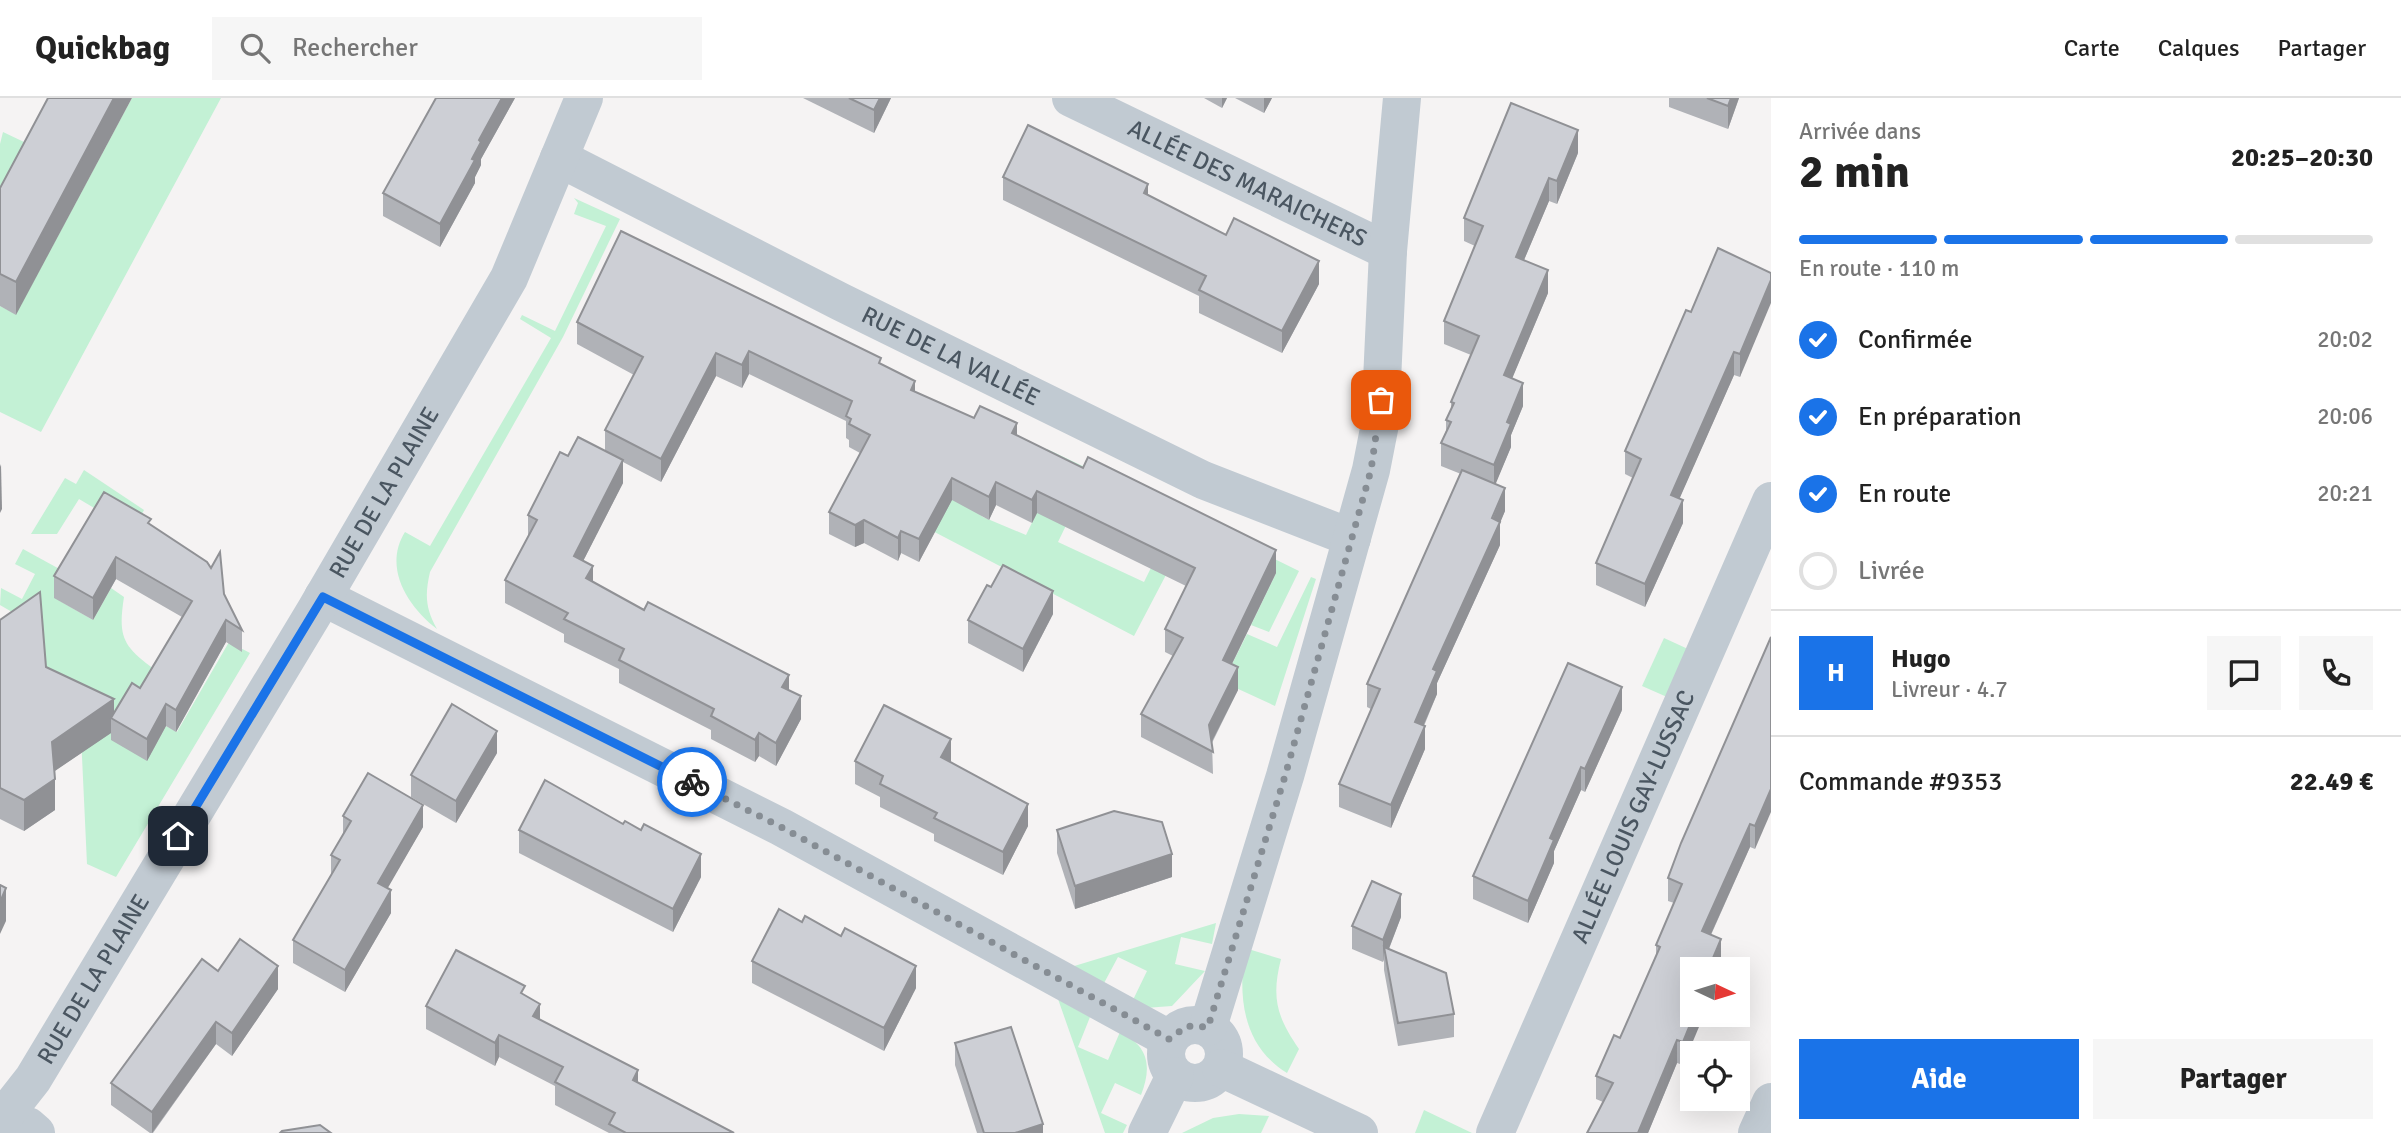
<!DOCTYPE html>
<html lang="fr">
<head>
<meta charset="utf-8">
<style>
  body { margin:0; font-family:Signika,sans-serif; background:#f6f6f6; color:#222; height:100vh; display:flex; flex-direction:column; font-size:26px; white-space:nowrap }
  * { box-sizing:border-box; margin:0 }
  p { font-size:23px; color:#767676 }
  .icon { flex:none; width:38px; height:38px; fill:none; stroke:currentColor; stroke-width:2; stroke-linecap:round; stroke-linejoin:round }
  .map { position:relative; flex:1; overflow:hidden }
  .panel { display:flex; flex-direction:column; background:#fff; width:630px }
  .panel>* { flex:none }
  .needle { width:46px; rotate:94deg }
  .tools { position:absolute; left:1680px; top:859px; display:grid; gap:14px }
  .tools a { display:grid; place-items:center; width:70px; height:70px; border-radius:0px; background:#fff; box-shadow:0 7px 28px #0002; font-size:35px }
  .pin { position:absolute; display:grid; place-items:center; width:60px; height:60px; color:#fff; margin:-30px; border-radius:14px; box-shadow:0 4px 10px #0006 }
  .courier { position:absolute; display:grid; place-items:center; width:70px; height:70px; margin:-35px; border:5px solid #1a73e8; border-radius:50%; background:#fff; color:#222; box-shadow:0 2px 9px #0007 }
  .overview em { font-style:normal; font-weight:800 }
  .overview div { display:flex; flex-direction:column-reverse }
  .overview { display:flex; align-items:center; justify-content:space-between; height:119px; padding:0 28px }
  h1 { font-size:46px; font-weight:800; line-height:52px }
  .bar { display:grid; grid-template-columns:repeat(4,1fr); gap:10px 7px; align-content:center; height:84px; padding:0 28px }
  .bar i { height:9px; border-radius:5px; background:#e0e0e0 }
  .bar .selected { background:#1a73e8 }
  .bar p { grid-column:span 4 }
  .line { display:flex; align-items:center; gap:18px; padding:0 28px; border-top:2px solid #e0e0e0 }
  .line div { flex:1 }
  .round { display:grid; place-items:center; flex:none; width:74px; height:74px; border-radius:0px; background:#f6f6f6 }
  ol { padding:0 28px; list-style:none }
  li { display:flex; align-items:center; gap:21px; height:77px }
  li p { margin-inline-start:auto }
  li .icon { padding:7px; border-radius:50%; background:#1a73e8; color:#fff; stroke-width:4 }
  li:last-child { color:#767676 }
  li i { width:38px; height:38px; border:4px solid #e0e0e0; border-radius:50% }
  .button { display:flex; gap:14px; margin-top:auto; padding:14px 28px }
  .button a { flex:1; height:80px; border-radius:0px; background:#1a73e8; color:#fff; font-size:28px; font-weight:800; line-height:80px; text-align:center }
  .button a+a { background:#f6f6f6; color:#222 }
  header { display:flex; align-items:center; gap:42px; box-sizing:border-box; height:98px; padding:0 35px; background:#fff; border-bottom:2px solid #e0e0e0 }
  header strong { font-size:33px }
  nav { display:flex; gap:38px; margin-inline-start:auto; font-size:24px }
  .search { width:490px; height:63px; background:#f6f6f6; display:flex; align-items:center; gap:18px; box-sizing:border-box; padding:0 24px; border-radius:0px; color:#767676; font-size:26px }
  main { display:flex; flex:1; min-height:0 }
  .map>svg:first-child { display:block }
  .green { fill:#c3f1d5 }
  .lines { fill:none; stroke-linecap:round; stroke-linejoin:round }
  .street { stroke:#c1cad2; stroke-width:38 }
  .wall { fill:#b0b2b7 }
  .shaded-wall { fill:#909195 }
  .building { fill:#cdcfd5; stroke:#909195; stroke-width:2 }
  .done { stroke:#868d94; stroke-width:7; stroke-dasharray:0 12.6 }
  .route { stroke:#1a73e8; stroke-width:9 }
  .labels { text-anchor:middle; stroke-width:5; stroke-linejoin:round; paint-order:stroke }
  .street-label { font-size:24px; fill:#4a5661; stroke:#fff }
</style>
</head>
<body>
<header>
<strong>Quickbag</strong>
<div class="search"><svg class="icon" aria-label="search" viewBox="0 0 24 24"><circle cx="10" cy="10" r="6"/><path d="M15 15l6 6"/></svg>Rechercher</div>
<nav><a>Carte</a><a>Calques</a><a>Partager</a></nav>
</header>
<main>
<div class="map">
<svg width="1771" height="1035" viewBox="0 0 1771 1035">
  <rect width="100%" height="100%" fill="#f5f3f3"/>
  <g class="green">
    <path d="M132 0H221L41 334 0 314V208L16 216Z"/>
    <path d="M3 34 24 44 0 94V46Z"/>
    <path d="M574 100 620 121 563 239 430 474C425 496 425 510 437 531 407 508 383 469 405 434L430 448 551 240 520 221 522 217 555 233 606 128 574 116 578 105Z"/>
    <path d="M1047 351 1108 380 1088 382 1058 444 1144 484 1174 423 1162 406 1299 473 1269 534 1251 527 1276 475 1189 433 1134 538 923 428 944 389 983 419 1026 437 1054 379 1039 371Z"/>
    <path d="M84 372 144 412 133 433 79 401 57 436H31L65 380 76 386Z"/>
    <path d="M23 451 74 479 60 503 93 522 111 490 124 499C118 538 122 548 154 571L147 662 166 628 177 634 229 544 250 555 116 779 87 766 80 616 47 600 31 525 0 507 1 490 22 501 35 476 15 466Z"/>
    <path d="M1311 479 1316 481 1275 608 1223 584 1247 536 1277 549Z"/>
    <path d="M1664 540 1688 551 1667 599 1642 588Z"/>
    <path d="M1216 825 1212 846 1181 839 1175 866 1205 873 1172 908 1145 910 1132 904 1147 873 1118 859 1103 887 1071 869Z"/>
    <path d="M1245 850 1281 861C1271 900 1277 919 1299 951L1287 975C1242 947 1238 899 1245 850Z"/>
    <path d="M1058 901 1090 919 1078 949 1108 962 1120 934C1149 948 1152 969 1141 997L1115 985 1101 1015 1127 1027 1123 1035H1105Z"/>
    <path d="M1424 1012 1472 1035H1415Z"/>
    <path d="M1239 1016 1269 1018 1261 1035H1182L1213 1020Z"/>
  </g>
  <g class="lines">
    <g class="street">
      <path id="s1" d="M1071 0 1388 153"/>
      <path id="s2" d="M559 60 841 204 1203 382 1352 440"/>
      <path d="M323 499 781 729 1169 941"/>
      <circle cx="1195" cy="956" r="29"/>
      <path d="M1208 929 1285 678 1371 372 1380 326 1388 153 1402 0"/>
      <path d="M1221 970 1359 1035"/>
      <path d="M0 1019 28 1028 36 1035"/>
      <path id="s3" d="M0 1023 33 981 315 513 509 180 584 0"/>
      <path d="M1147 1035 1175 978"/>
      <path id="s4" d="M1495 1035 1771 403"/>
      <path d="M1757 1035 1771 1004"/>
    </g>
  </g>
  <g class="wall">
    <path d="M48 0 16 217 0 208V90Z"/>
    <path d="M436 0H515L481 61V67L475 79V85L440 149 383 118V95Z"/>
    <path d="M803 0H891L874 35Z"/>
    <path d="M1204 0H1227L1222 10Z"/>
    <path d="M1235 0H1272L1264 15Z"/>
    <path d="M1669 0H1739L1728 31 1669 9Z"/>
    <path d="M1578 55 1557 106 1549 103 1524 162 1548 195 1512 280 1523 308 1511 337V349L1495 386 1505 413 1500 424V447L1437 585V596L1424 628 1425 651 1391 730 1339 709V686L1371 611 1367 609V586L1461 376 1441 368V345L1446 333V322L1451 313V304L1471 257 1444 246V223L1475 148 1464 143V120Z"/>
    <path d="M1003 79 1148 98 1319 186 1282 255 1199 215V198L1003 102Z"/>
    <path d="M1771 175 1740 279 1734 277 1679 401 1683 425 1645 509 1596 487V465L1633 380 1625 376V353Z"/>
    <path d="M577 224 881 266 915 294 974 320 1017 337 1276 475 1232 566 1238 592 1212 645 1213 676 1141 639V616L1173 558 1165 554V531L1186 488 1037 415 1032 425 996 407 989 422 952 402 919 464 901 455 898 463 864 445 855 449 829 436V414L860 355 849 349V342L846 340V323L749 276 742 290 716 278 661 384 623 364V385L583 463 593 484 789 592 801 621 776 668 759 658 755 664 711 641V632L619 585V571L564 544V536L505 505V482L528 439V417L568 358 605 353V332L634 277 577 246Z"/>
    <path d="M151 427 224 496 242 532V554L226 544 176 634 166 628 147 663 111 642V635L54 673 55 712 24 733 0 721V522L46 569 114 614 140 590 182 519 116 481 93 522 54 500V478Z"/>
    <path d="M1053 516 1023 574 968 545V522Z"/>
    <path d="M1771 539 1755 751 1750 749 1711 837 1721 864 1718 872H1692L1683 967 1677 965 1648 1035H1587L1603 1004 1596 1001V978L1620 940 1656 859V847L1674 805 1668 803V780Z"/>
    <path d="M1622 612 1585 694 1581 692 1554 753V765L1528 825 1473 801V778Z"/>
    <path d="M497 655 456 725 411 699V677Z"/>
    <path d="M855 663 951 664 1028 728 1003 777 934 743V736L880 709V699L855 686Z"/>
    <path d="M343 718 423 729 387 790 391 815 345 894 293 865V842L331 777V757L343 737Z"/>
    <path d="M519 732 701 779 673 834 519 755Z"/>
    <path d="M1057 732 1172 779 1075 811 1057 755Z"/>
    <path d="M1401 819 1389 851 1454 916V939L1398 948 1384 872V862L1383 864 1352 851V828Z"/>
    <path d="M752 863 916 890 884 953 752 885Z"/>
    <path d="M218 873 278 891 232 958 216 946 153 1035H150L111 1007V985Z"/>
    <path d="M525 897 540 921 638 985 734 1035H609L555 1007V988L499 959 495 968 426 931V908Z"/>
    <path d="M955 945 1043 1035H977L955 967Z"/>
  </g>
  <g class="shaded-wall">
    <path d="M114 0H132L16 217V184Z"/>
    <path d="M502 0H515L481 61V67L475 79V85L440 149V126L472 61 479 42Z"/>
    <path d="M880 0H891L874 35V12Z"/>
    <path d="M1222 0H1227L1222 10Z"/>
    <path d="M1264 0H1272L1264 15Z"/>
    <path d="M1731 0H1739L1728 31V8Z"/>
    <path d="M1578 32V55L1557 106V83Z"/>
    <path d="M1549 80V103L1516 181V159Z"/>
    <path d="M1148 86V109L1144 95Z"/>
    <path d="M1319 163V186L1282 255V233Z"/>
    <path d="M1548 172V195L1504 300V277Z"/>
    <path d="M1771 182V205L1740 279V256Z"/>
    <path d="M749 253V276L742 290V267Z"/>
    <path d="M1734 254V277L1671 420V397Z"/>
    <path d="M716 255V278L661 384V361Z"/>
    <path d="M915 283V305L911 292Z"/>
    <path d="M1523 285V308L1511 337V349L1494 390V367L1507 324Z"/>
    <path d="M1017 325V348L1012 335Z"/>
    <path d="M623 362V385L574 481V458Z"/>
    <path d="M1 366 2 411 0 415V369Z"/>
    <path d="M952 380V402L919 464V441Z"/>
    <path d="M996 384V407L989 422V399Z"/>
    <path d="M1505 390V413L1498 430 1500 424V447L1437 585V596L1415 647V624L1433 571Z"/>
    <path d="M1037 393V415L1032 425V402Z"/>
    <path d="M1683 402V425L1645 509V486Z"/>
    <path d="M864 422V445L855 449V427Z"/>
    <path d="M901 433V455L898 463V440Z"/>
    <path d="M1276 452V475L1223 584V562Z"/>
    <path d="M116 459V481L93 522V500Z"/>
    <path d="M593 468V491L586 480Z"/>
    <path d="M1053 493V516L1023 574V551Z"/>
    <path d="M226 522V544L176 634V612Z"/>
    <path d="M1238 569V592L1209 649V627Z"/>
    <path d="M789 577V599L782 589Z"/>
    <path d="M1622 589V612L1585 694V671Z"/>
    <path d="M801 598V621L776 668V645Z"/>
    <path d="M114 601V622L111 620V635L52 675V644Z"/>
    <path d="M166 606V628L147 663V641Z"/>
    <path d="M1425 628V651L1391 730V707Z"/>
    <path d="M497 633V655L456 725V703Z"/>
    <path d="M759 635V658L755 664V642Z"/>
    <path d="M951 641V664L941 659Z"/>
    <path d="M1581 669V692L1554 753V765L1528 825V803L1550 740Z"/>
    <path d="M55 681V712L24 733V702Z"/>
    <path d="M1771 691V714L1755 751V728Z"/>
    <path d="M1028 706V728L1003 777V754Z"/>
    <path d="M423 707V729L378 807V785Z"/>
    <path d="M1750 726V749L1702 856V833Z"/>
    <path d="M701 756V779L673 834V811Z"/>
    <path d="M1172 756V779L1075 811V788Z"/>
    <path d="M6 790V823L0 836V804Z"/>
    <path d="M391 792V815L345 894V872Z"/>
    <path d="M1401 796V819L1386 858 1384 849 1383 864V842Z"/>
    <path d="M1721 841V864L1718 872H1708Z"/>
    <path d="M278 868V891L232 958V935Z"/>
    <path d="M916 868V890L884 953V930Z"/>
    <path d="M540 906V929L533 918Z"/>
    <path d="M1694 917H1704L1683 967V944Z"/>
    <path d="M216 924V946L152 1035V1014Z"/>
    <path d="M499 937V959L495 968V945Z"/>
    <path d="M1677 942V965L1648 1035H1638Z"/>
    <path d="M638 972V995L633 982Z"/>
    <path d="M1043 1026V1035H1015Z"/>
  </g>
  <g class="building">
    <path d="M48 0H114L16 184 0 176V90Z"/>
    <path d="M436 0H502L479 42 481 44 472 61 475 62 440 126 383 95Z"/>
    <path d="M849 0H880L874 12Z"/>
    <path d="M1707 0H1731L1728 8Z"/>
    <path d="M1511 5 1578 32 1557 83 1549 80 1516 159 1548 172 1504 277 1523 285 1507 324 1511 326 1494 367 1441 345 1451 324 1446 322 1454 305 1451 304 1479 238 1444 223 1483 128 1464 120Z"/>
    <path d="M1028 27 1148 86 1144 95 1226 137 1234 120 1319 163 1282 233 1199 192 1206 178 1003 79Z"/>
    <path d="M621 133 881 260 879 265 915 283 911 292 974 320 980 308 1017 325 1012 335 1083 370 1088 359 1276 452 1223 562 1238 569 1209 627 1213 654 1141 616 1183 540 1165 531 1195 470 1037 393 1032 402 996 384 989 399 952 380 919 441 901 433 898 440 864 422 855 427 829 414 870 337 849 326 851 321 846 318 852 303 749 253 742 267 716 255 661 361 605 332 643 259 577 224Z"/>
    <path d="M1718 150 1771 175V182L1740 256 1734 254 1671 397 1683 402 1645 486 1596 465 1641 361 1625 353 1686 212 1691 214Z"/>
    <path d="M578 339 623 362 574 458 593 468 586 480 644 512 648 504 789 577 782 589 801 598 776 645 759 635 755 642 711 618 714 611 619 562 624 551 564 521 568 515 505 482 537 422 528 417 560 354 568 358Z"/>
    <path d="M1462 372 1505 390 1492 420 1500 424 1433 571 1437 573 1415 624 1425 628 1391 707 1339 686 1380 591 1367 586Z"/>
    <path d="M104 394 151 421 148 425 207 464 211 470 220 454 224 496 242 532 226 522 176 612 166 606 147 641 111 620 132 585 140 590 192 503 116 459 93 500 54 478Z"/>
    <path d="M1003 467 1053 493 1023 551 968 522 987 487 991 489Z"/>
    <path d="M40 494 46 569 114 601 52 644 55 681 24 702 0 690V522Z"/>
    <path d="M1771 539V691L1755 728 1750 726 1702 833 1721 841 1708 872H1692V917H1694L1683 944 1677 942 1638 1035H1587L1613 985 1596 978 1614 937 1620 940 1660 849 1656 847 1682 786 1668 780 1681 745Z"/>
    <path d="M1568 565 1622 589 1585 671 1581 669 1550 740 1554 742 1528 803 1473 778Z"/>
    <path d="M452 606 497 633 456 703 411 677Z"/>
    <path d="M884 607 951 641 941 659 1028 706 1003 754 934 720 937 715 880 686 883 678 855 663Z"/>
    <path d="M368 675 423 707 378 785 391 792 345 872 293 842 340 762 331 757 351 723 343 718Z"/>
    <path d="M545 682 623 726 625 723 641 732 644 726 701 756 673 811 519 732Z"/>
    <path d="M1114 713 1162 724 1172 756 1075 788 1057 732Z"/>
    <path d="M1372 783 1401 796 1383 842 1352 828Z"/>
    <path d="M0 787 6 790 0 804Z"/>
    <path d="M779 811 802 824 805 818 841 838 845 830 916 868 884 930 752 863Z"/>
    <path d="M240 841 278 868 232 935 216 924 152 1014 111 985 202 861 218 873Z"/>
    <path d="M1384 849 1446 875 1454 916 1398 925Z"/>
    <path d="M456 852 525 888 521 895 540 906 533 918 638 972 633 982 734 1035H626L609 1026 615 1015 555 984 563 969 499 937 495 945 426 908Z"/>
    <path d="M1011 929 1043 1026 1015 1035H984L955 945Z"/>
    <path d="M320 1027 331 1035H280L282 1033Z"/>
  </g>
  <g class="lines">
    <path class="done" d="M692 684 781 729 1169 941 1187 928 1208 929 1285 678 1371 372 1381 302"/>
    <path class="route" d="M178 738 323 499 692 684"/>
  </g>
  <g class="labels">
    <g class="street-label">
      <text dy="8" stroke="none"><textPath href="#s1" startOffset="196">ALLÉE DES MARAICHERS</textPath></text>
      <text dy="8" stroke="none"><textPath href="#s2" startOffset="439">RUE DE LA VALLÉE</textPath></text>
      <text dy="8" stroke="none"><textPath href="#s3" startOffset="737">RUE DE LA PLAINE</textPath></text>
      <text dy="8" stroke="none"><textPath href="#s4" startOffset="345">ALLÉE LOUIS GAY-LUSSAC</textPath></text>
      <text dy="8" stroke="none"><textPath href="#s3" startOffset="170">RUE DE LA PLAINE</textPath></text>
    </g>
  </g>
</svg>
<div class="tools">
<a><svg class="needle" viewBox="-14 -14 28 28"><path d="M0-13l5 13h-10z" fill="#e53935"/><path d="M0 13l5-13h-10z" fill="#767676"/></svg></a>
<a><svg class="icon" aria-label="locate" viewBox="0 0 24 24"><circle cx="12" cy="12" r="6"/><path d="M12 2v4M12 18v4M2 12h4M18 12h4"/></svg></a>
</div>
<div class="pin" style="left:1381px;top:302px;background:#ea580c"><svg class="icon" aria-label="bag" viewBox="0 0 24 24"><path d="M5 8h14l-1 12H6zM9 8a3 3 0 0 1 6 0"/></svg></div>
<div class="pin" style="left:178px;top:738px;background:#1f2937"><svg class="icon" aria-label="home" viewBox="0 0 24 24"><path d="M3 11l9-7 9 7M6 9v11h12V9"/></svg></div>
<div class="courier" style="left:692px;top:684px"><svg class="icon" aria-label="bike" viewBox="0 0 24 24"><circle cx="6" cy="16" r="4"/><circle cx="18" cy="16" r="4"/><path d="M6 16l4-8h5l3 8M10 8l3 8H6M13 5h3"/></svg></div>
</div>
<section class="panel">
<div class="overview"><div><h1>2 min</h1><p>Arrivée dans</p></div><em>20:25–20:30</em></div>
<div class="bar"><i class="selected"></i><i class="selected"></i><i class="selected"></i><i></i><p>En route · 110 m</p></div>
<ol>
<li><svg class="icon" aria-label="check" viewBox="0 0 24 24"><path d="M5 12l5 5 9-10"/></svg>Confirmée<p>20:02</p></li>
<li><svg class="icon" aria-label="check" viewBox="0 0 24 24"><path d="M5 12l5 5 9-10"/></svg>En préparation<p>20:06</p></li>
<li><svg class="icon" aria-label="check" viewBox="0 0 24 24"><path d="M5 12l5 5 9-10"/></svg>En route<p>20:21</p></li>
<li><i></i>Livrée</li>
</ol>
<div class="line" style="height:126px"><b class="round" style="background:#1a73e8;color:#fff">H</b><div><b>Hugo</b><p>Livreur · 4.7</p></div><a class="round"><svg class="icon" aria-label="chat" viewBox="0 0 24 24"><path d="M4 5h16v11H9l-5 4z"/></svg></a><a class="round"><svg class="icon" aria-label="phone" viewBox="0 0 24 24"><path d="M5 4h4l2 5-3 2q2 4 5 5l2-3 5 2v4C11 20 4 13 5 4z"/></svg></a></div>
<div class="line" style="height:91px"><div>Commande #9353</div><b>22.49 €</b></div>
<div class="button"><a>Aide</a><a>Partager</a></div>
</section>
</main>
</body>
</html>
